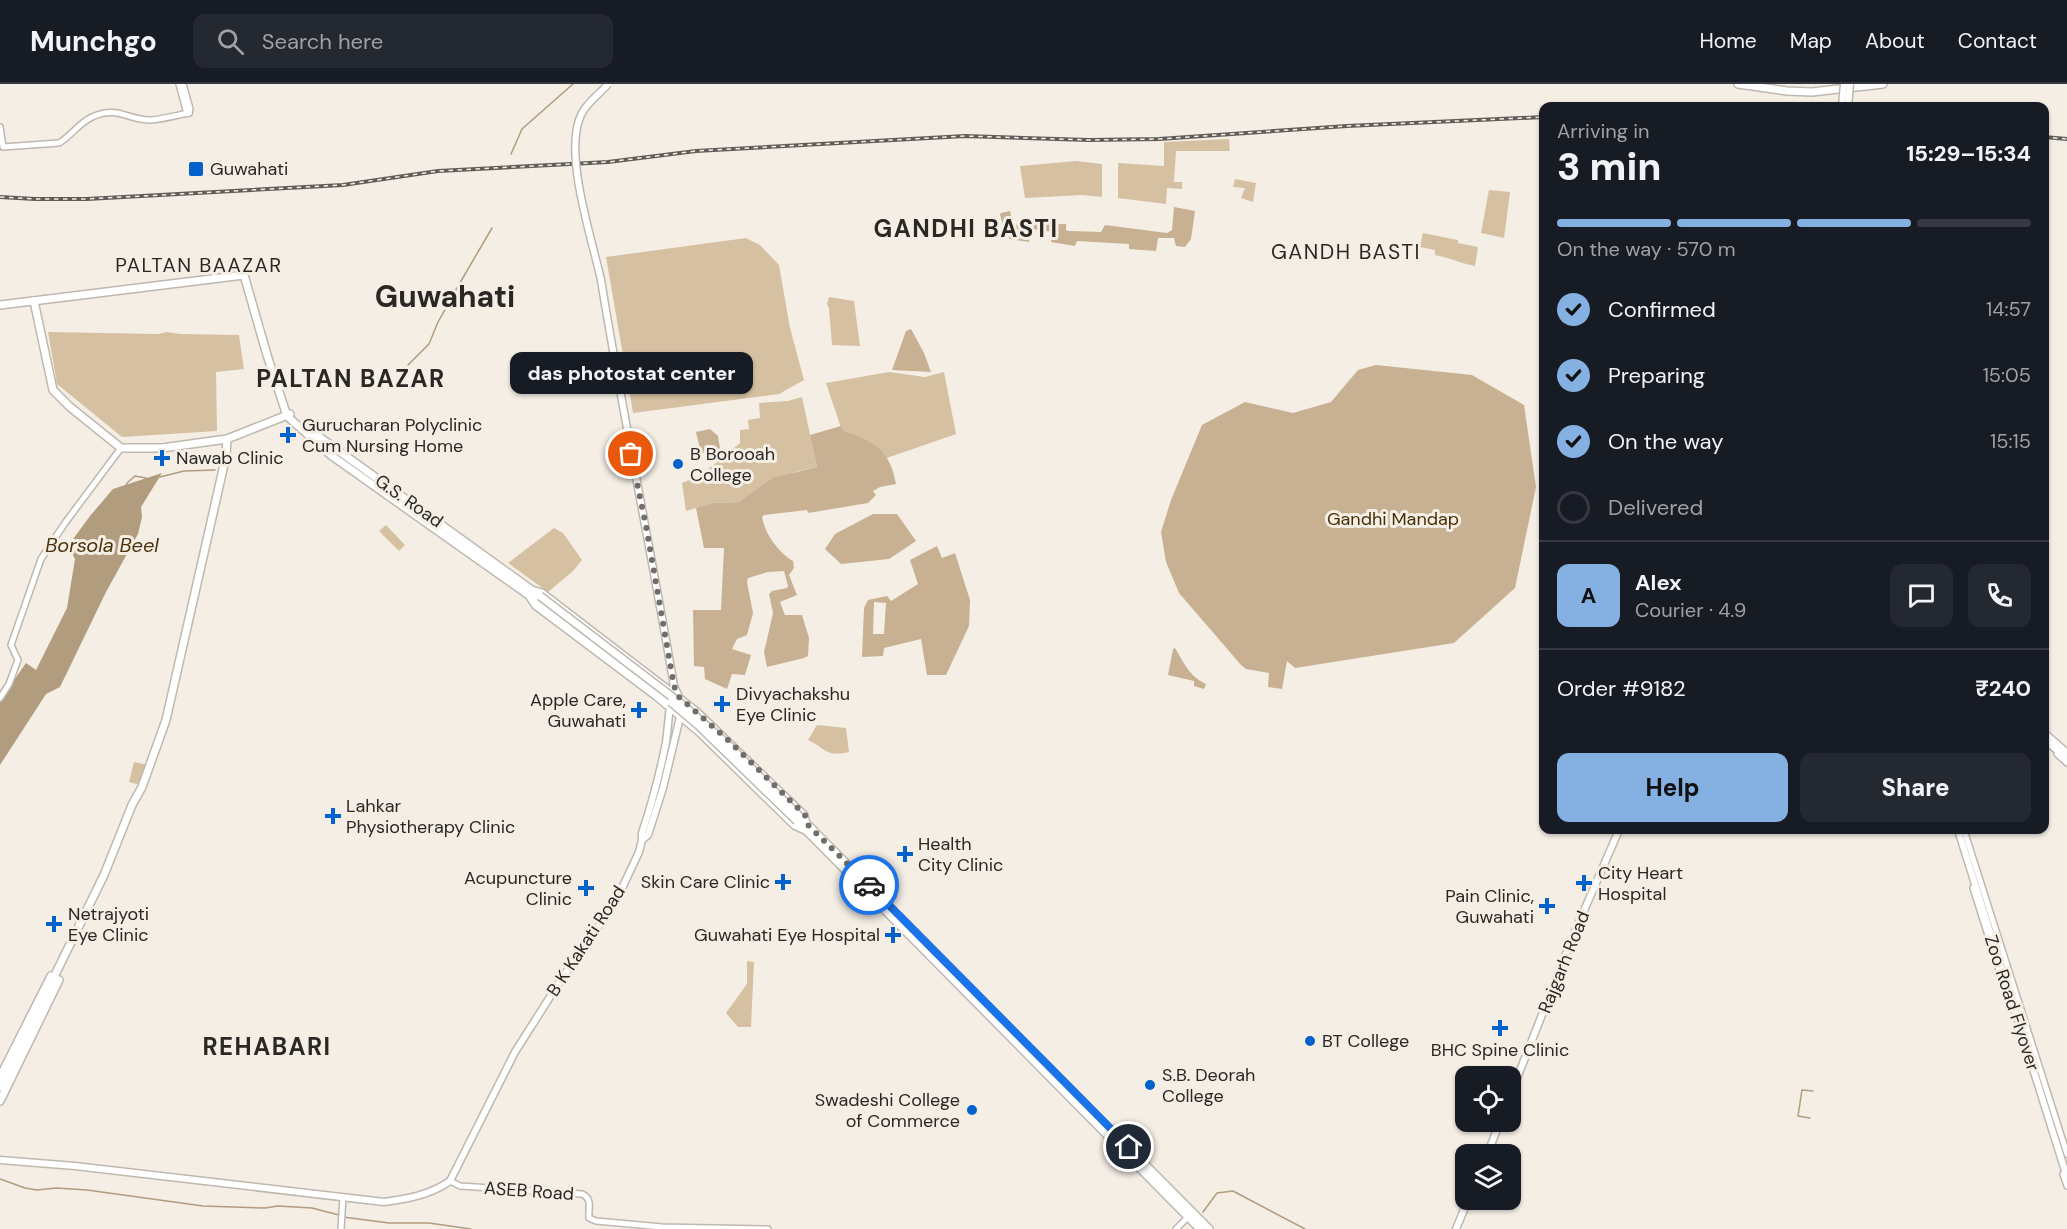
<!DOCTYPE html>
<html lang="en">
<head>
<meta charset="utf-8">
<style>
  body { margin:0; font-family:"DM Sans",sans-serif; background:#242831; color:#f1f3f6; height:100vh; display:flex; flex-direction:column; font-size:22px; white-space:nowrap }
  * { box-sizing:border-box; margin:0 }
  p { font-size:20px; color:#9ea1a6 }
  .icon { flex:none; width:33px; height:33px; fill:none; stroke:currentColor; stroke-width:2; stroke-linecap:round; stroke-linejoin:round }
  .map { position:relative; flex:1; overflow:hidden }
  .sheet { position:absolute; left:1539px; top:18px; width:510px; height:732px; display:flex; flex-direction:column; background:#171b24; border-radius:12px; box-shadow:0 2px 4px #0004 }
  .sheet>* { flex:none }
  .tools { position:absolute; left:1455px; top:982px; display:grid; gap:12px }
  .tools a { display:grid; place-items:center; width:66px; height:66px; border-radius:12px; background:#171b24; box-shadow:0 2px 4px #0004; font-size:30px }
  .pin { position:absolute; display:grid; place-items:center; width:51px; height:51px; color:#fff; margin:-26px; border:3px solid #fff; border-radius:50%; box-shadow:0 2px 6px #0007 }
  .courier { position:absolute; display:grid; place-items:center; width:60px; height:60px; margin:-30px; border:4px solid #1a73e8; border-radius:50%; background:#fff; color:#222; box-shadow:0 2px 8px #0007 }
  .bubble { position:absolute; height:42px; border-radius:12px; background:#171b24; box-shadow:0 2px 4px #0004; font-size:20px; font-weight:800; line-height:42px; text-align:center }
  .summary em { font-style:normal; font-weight:800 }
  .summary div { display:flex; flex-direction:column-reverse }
  .summary { display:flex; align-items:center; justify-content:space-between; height:102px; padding:0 18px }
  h1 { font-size:39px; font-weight:800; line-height:45px }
  .bar { display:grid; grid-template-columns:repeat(4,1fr); gap:9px 6px; align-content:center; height:72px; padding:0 18px }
  .bar i { height:8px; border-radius:4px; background:#363941 }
  .bar .active { background:#85b1e2 }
  .bar p { grid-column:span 4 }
  .line { display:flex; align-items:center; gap:15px; padding:0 18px; border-top:2px solid #363941 }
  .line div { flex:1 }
  .round { display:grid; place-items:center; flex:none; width:63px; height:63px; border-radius:12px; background:#242831 }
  ol { padding:0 18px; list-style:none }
  li { display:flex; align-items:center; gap:18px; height:66px }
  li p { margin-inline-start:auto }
  li .icon { padding:6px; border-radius:50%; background:#85b1e2; color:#111; stroke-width:4 }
  li:last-child { color:#9ea1a6 }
  li i { width:33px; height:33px; border:3px solid #363941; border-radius:50% }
  .cta { display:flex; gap:12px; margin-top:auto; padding:12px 18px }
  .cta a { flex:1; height:69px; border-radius:12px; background:#85b1e2; color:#111; font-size:24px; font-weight:800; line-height:69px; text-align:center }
  .cta a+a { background:#242831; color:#f1f3f6 }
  header { display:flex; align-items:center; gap:36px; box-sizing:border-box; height:84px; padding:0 30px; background:#171b24; border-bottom:2px solid #363941 }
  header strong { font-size:28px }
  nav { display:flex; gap:33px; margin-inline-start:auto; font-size:21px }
  .search { width:420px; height:54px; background:#242831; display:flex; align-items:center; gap:15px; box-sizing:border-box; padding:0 21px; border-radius:12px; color:#9ea1a6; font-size:22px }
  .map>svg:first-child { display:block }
  .green { fill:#d6c0a2 }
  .forest { fill:#c7b192; fill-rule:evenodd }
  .water { fill:#b19c7e }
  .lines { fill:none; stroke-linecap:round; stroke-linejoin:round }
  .stream { stroke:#b19c7e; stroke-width:1.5 }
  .tertiary-casing { stroke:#beb8af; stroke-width:8 }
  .secondary-casing { stroke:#beb8af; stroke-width:9 }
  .primary-casing { stroke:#beb8af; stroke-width:10 }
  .tertiary { stroke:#fff; stroke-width:5 }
  .secondary { stroke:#fff; stroke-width:6 }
  .primary { stroke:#fff; stroke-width:7 }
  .rail-casing { stroke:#605d58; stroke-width:4 }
  .rail { stroke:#f4eee5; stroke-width:1.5; stroke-dasharray:4.5; stroke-linecap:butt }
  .secondary-bridge-casing { stroke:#beb8af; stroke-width:9; stroke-linecap:butt }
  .primary-bridge-casing { stroke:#beb8af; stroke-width:10; stroke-linecap:butt }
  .secondary-bridge { stroke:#fff; stroke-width:6 }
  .primary-bridge { stroke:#fff; stroke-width:7 }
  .done { stroke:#716d68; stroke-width:6; stroke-dasharray:0 10.8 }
  .route { stroke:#1a73e8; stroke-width:8 }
  .poi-dot { fill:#0261ca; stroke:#f4eee5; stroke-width:2 }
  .labels { text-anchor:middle; stroke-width:6; stroke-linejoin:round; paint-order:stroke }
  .poi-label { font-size:18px; fill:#2a2724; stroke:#f4eee5; text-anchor:start }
  .street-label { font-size:18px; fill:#2a2724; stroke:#f4eee5 }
  .park-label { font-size:18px; fill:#452e05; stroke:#f4eee5 }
  .neighbourhood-label { font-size:20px; letter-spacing:1.5px; fill:#2a2724; stroke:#f4eee5 }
  .water-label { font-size:20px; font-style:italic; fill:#4b340b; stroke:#f4eee5 }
  .quarter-label { font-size:21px; letter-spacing:1.5px; fill:#2a2724; stroke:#f4eee5 }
  .district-label { font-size:24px; font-weight:bold; letter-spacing:1.5px; fill:#2a2724; stroke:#f4eee5 }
  .town-label { font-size:30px; font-weight:bold; fill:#2a2724; stroke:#f4eee5 }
</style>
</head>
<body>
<header>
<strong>Munchgo</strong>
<div class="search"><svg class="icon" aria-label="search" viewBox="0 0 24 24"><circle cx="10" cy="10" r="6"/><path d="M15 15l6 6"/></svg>Search here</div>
<nav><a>Home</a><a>Map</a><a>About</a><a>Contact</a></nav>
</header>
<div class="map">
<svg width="2067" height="1145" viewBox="0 0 2067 1145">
  <rect width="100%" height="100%" fill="#f4eee5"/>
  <g class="green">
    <path d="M1229 55 1230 67H1176L1174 98H1182V105L1167 104 1166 120 1118 114V79L1164 82V58Z"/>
    <path d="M1076 77 1102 80V113L1082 111 1025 114 1020 82Z"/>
    <path d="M1235 95 1256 99 1253 118 1241 114 1245 104 1233 103Z"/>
    <path d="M1489 106 1510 108 1504 154 1481 149Z"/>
    <path d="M1423 149 1458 156V159L1478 163 1475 182C1460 179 1450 174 1435 171V166L1420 163Z"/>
    <path d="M746 154 760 161 779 181 790 244 804 296 779 310 633 329 606 173Z"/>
    <path d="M829 213 854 217 860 262 832 261 829 224 827 220Z"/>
    <path d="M48 248 158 250 167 248 180 250 239 251 244 285 216 288 217 347 122 353 57 300Z"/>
    <path d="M889 288 925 293 944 288 956 350 855 385 826 299Z"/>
    <path d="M802 313 817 383 795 388 739 418 713 419 686 427 682 399 700 392 740 359V346L749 345 748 336 760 334 759 319 788 317Z"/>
    <path d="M386 441 405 461 399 467 379 447Z"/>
    <path d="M554 444 563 449 582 476 573 487 548 508 508 479Z"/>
    <path d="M817 641 846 644 849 668C825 673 827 665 808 656Z"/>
    <path d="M134 678 148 681 141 701 129 698Z"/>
    <path d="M747 877 754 878 751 943H738L726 929 747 900Z"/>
  </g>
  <g class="forest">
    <path d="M1174 123 1195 127 1191 155 1185 163 1176 162 1174 154H1158L1156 167 1129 165V160L1077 157 1075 162 1051 158 1052 148 1032 145 1029 158 1009 155 1010 145 1003 143 1000 130 1001 129 1010 127 1013 141 1066 140V146L1068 147 1101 148 1105 141 1167 149 1172 146Z"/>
    <path d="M911 245 924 269 931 288 892 286 906 247Z"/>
    <path d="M1376 281 1472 291 1524 321 1536 403 1515 504 1454 559 1295 584 1287 577 1282 605 1268 603 1269 589 1246 585 1241 581 1179 509 1166 478 1161 448 1171 416 1202 341 1245 318 1293 329 1331 318 1358 286Z"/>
    <path d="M841 342 843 347C874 357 890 366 896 400L880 403 873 407 876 411 868 419 808 429 807 426 764 431 762 433C765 450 778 468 793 477L794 484 789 491 797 511 780 518 785 531H802L809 554 808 572 804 574 767 583 764 568 773 529 769 510 772 507 787 504 788 502 784 487 768 488 748 494 747 498 753 529 747 551 737 555 732 565 751 571 745 591 732 590 727 605 705 595 704 583 694 582 693 526H721L724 464H704L696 424 713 419 739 418 773 394 817 383 810 351Z"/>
    <path d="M710 345 718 352 720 365 701 369 696 348Z"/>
    <path d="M873 430H897L916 457 889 475 841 480 825 465 835 450Z"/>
    <path d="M937 462 942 474 955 469 970 516 969 542 946 591H927L921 555 884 564 883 572 862 573 864 524 868 516 887 512 891 517 918 500 910 476ZM874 518 886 519 884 550H873Z"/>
    <path d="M1175 564C1184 579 1189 592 1206 600L1204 605 1194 602V597L1168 591 1173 565Z"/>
  </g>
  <path class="water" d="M162 389 141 423 142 433 138 450 106 508 60 603 46 610 0 681V616L26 579 36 586 67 524 75 475 68 462 90 432 113 405Z"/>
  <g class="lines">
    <g class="stream">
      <path d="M511 70 522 45 573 0"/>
      <path d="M454 209 492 144"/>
      <path d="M408 281 429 260 438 238 451 215"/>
      <path d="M160 393 184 387 215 386"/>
      <path d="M126 402 127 399 135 392 146 394"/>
      <path d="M1810 1034 1798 1032 1802 1006 1813 1007"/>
      <path d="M0 1095 25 1104 37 1106 56 1104 87 1106 203 1122 265 1124 278 1122 312 1124 339 1131"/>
      <path d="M1203 1128 1217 1109 1233 1107 1305 1145"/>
      <path d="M343 1133 389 1139H429L471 1145"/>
    </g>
    <defs>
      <g id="tertiary">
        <path d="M179 0 186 26 189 29"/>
        <path d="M183 0 190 25 189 29"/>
        <path d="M0 43 3 63 59 59C71 52 79 39 92 33 118 21 129 37 151 36 164 35 177 31 189 29"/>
        <path d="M534 506 542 508 697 627 805 731 807 740"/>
        <path d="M529 513 535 522 656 613 699 649 794 742 805 747"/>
        <path d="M0 614 9 600 18 576 11 561 41 475 65 439 121 364"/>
        <path d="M2044 648 2067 668"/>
        <path d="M2057 670 2067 679"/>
        <path d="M1964 746 2067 1070"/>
        <path d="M1973 804 1999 886"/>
        <path d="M2063 1090 2067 1102"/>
        <path d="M450 1097 460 1102 582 1110C593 1115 588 1124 589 1134L596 1137 662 1143 768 1145"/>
        <path d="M341 1145 343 1113"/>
        <path d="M1176 1145 1188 1133"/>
      </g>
      <g id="secondary">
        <path d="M601 196C623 332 651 466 674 602L679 613 680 633 663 704 648 751 642 756"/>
        <path d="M2044 655 2067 675"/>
        <path d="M1958 746 2067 1093"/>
        <path d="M1510 1012 1573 852 1619 746"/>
        <path d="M1487 1071 1500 1038"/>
        <path d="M0 1076 75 1082 384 1118C407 1115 430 1111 450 1097L515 968 562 894 616 817 639 768 642 756V749C652 719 660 689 666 658 668 646 670 609 674 602"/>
        <path d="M1456 1145 1468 1116"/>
      </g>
      <g id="primary">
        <path d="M1738 0 1787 7 1812 8 1883 0"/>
        <path d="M34 217 53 306 70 323 121 364H162L227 355 290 330"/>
        <path d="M0 221 244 191 267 271 287 332 332 372 537 517 671 618"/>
        <path d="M307 344 540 512"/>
        <path d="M801 734 1209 1145"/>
        <path d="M797 737 1200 1145"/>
        <path d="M0 993 51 892"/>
        <path d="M0 1003 104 791 132 721 142 703 166 636 226 372 227 355"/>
        <path d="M0 1017 59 896"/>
      </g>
    </defs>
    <use href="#tertiary" class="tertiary-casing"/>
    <use href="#secondary" class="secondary-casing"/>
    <use href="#primary" class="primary-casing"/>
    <use href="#tertiary" class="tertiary"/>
    <use href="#secondary" class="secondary"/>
    <use href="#primary" class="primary"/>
    <defs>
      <g id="rail">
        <path d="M1660 22H1755"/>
        <path d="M2044 53 2067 55"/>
        <path d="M0 113 35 115H87L343 101 438 87 608 78 696 67 965 52 1089 56 1159 55 1347 42 1544 33"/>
      </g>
    </defs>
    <use href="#rail" class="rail-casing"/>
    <use href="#rail" class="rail"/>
    <defs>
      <g id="secondary-bridge">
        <path d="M1842 22 1844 0"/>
        <path d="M1848 22 1850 0"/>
        <path d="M601 196C592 155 563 69 581 31 587 18 599 11 608 0"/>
      </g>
      <g id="primary-bridge">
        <path d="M540 512 684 622 727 660 801 734"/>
        <path d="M671 618 698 641 797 737"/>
      </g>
    </defs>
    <use href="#secondary-bridge" class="secondary-bridge-casing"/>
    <use href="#primary-bridge" class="primary-bridge-casing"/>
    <use href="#secondary-bridge" class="secondary-bridge"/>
    <use href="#primary-bridge" class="primary-bridge"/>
  </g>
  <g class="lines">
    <path class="done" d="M631 370 646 442 674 602 679 613 728 656 805 731 808 741 869 801"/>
    <path class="route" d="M869 801 1129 1063"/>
  </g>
  <g class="poi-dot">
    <rect x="188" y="77" width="16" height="16" rx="3"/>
    <path d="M285 342h6v6h6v6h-6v6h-6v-6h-6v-6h6z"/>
    <path d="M159 365h6v6h6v6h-6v6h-6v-6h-6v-6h6z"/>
    <circle cx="678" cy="380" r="6"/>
    <path d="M719 611h6v6h6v6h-6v6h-6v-6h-6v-6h6z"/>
    <path d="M636 617h6v6h6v6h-6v6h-6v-6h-6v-6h6z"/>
    <path d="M330 723h6v6h6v6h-6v6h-6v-6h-6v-6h6z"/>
    <path d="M902 761h6v6h6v6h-6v6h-6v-6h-6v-6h6z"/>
    <path d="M780 789h6v6h6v6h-6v6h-6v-6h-6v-6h6z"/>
    <path d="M1581 790h6v6h6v6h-6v6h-6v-6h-6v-6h6z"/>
    <path d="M583 795h6v6h6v6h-6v6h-6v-6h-6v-6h6z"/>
    <path d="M1544 813h6v6h6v6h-6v6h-6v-6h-6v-6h6z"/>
    <path d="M51 831h6v6h6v6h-6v6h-6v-6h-6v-6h6z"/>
    <path d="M890 842h6v6h6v6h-6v6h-6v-6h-6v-6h6z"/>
    <path d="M1497 935h6v6h6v6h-6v6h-6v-6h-6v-6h6z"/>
    <circle cx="1310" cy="957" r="6"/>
    <circle cx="1150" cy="1001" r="6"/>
    <circle cx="972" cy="1026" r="6"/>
  </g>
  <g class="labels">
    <g class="poi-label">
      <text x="210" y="91">Guwahati</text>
      <text x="302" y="347">Gurucharan Polyclinic<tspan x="302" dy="21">Cum Nursing Home</tspan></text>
      <text x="690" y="376">B Borooah<tspan x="690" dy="21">College</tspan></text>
      <text x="176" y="380">Nawab Clinic</text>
      <text x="736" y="616">Divyachakshu<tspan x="736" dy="21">Eye Clinic</tspan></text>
      <text x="626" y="622" text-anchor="end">Apple Care,<tspan x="626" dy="21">Guwahati</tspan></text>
      <text x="346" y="728">Lahkar<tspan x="346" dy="21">Physiotherapy Clinic</tspan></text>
      <text x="918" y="766">Health<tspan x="918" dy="21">City Clinic</tspan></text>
      <text x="1598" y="795">City Heart<tspan x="1598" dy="21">Hospital</tspan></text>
      <text x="572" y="800" text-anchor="end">Acupuncture<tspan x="572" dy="21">Clinic</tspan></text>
      <text x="770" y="804" text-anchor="end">Skin Care Clinic</text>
      <text x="1534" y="818" text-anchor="end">Pain Clinic,<tspan x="1534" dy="21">Guwahati</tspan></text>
      <text x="68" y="836">Netrajyoti<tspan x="68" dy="21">Eye Clinic</tspan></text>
      <text x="880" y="857" text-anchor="end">Guwahati Eye Hospital</text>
      <text x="1322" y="963">BT College</text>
      <text x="1500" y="972" text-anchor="middle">BHC Spine Clinic</text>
      <text x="1162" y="997">S.B. Deorah<tspan x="1162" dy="21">College</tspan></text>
      <text x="960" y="1022" text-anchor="end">Swadeshi College<tspan x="960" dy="21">of Commerce</tspan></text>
    </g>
    <g class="street-label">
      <text transform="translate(409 417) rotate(35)" y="6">G.S. Road</text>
      <text transform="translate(586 857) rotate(-57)" y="6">B K Kakati Road</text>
      <text transform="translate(1564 878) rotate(-68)" y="6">Rajgarh Road</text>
      <text transform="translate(2012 919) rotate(72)" y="6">Zoo Road Flyover</text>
      <text transform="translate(529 1107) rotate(4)" y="6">ASEB Road</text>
    </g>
    <g class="park-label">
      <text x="1393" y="441">Gandhi Mandap</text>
    </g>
    <g class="neighbourhood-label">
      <text x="199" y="188">PALTAN BAAZAR</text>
    </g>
    <g class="water-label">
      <text x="102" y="468">Borsola Beel</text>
    </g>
    <g class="quarter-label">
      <text x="1346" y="175">GANDH BASTI</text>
    </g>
    <g class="district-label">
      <text x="966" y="153">GANDHI BASTI</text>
      <text x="351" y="303">PALTAN BAZAR</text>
      <text x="267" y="971">REHABARI</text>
    </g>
    <g class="town-label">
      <text x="445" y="223">Guwahati</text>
    </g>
  </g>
</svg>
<div class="tools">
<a><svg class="icon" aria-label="locate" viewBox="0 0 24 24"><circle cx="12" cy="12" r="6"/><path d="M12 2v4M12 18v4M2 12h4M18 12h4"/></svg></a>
<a><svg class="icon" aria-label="layers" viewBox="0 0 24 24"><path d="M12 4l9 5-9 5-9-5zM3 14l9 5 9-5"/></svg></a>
</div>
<div class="pin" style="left:631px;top:370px;background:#ea580c"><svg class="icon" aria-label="bag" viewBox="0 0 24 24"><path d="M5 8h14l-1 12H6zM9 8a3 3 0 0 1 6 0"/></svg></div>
<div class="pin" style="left:1129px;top:1063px;background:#1f2937"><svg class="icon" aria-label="home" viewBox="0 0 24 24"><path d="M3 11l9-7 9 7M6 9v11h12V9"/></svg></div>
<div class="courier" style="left:869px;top:801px"><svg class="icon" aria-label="car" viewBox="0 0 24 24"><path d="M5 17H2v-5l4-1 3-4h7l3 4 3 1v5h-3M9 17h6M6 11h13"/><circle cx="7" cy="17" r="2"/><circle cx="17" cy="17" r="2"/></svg></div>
<div class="bubble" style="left:510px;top:268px;width:243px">das photostat center</div>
<section class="sheet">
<div class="summary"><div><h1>3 min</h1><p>Arriving in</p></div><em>15:29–15:34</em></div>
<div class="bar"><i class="active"></i><i class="active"></i><i class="active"></i><i></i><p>On the way · 570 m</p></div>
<ol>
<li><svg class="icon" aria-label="check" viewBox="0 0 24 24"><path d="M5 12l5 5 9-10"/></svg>Confirmed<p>14:57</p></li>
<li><svg class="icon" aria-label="check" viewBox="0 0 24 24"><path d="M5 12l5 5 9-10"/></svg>Preparing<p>15:05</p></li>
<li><svg class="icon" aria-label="check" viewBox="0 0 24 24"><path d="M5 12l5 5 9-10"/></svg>On the way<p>15:15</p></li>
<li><i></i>Delivered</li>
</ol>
<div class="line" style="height:108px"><b class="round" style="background:#85b1e2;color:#111">A</b><div><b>Alex</b><p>Courier · 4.9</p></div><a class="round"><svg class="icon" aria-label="chat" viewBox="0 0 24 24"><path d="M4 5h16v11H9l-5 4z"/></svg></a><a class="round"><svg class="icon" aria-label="phone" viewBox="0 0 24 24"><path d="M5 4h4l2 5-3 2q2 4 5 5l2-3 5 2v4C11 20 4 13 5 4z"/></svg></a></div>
<div class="line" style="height:78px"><div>Order #9182</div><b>₹240</b></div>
<div class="cta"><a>Help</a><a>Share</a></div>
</section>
</div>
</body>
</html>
